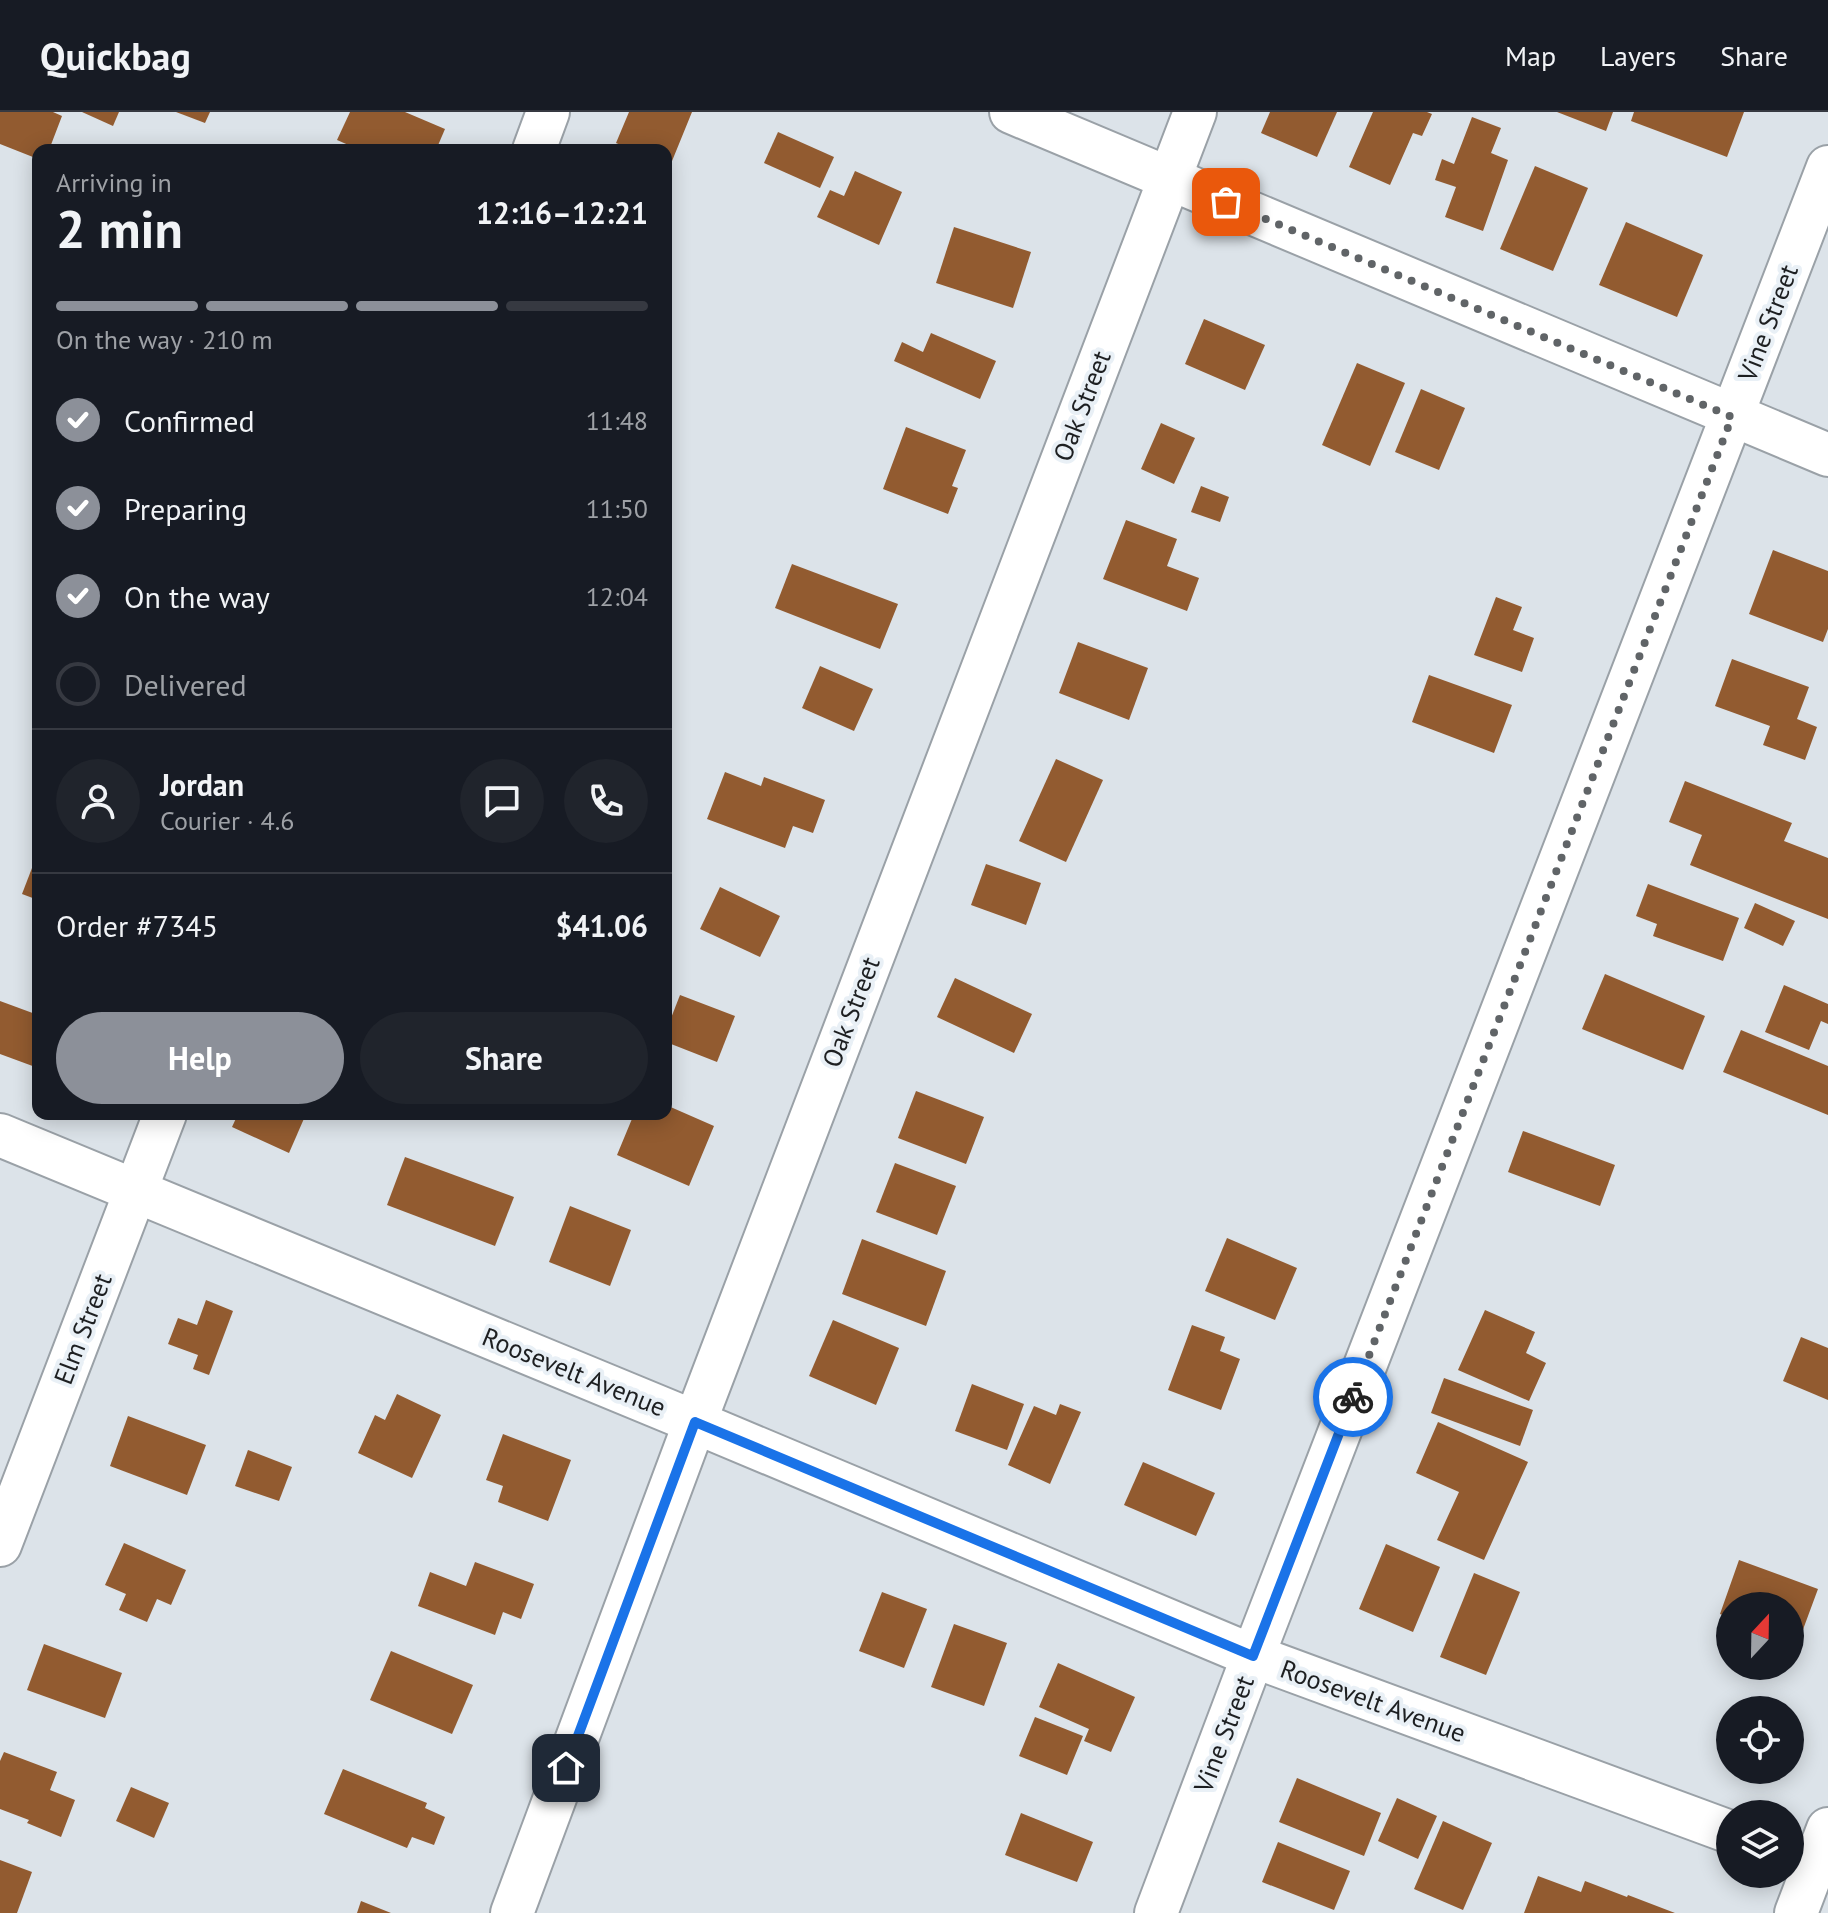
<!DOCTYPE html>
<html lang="en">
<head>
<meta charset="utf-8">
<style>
  body { margin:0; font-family:"PT Sans",sans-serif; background:#20242c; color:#f1f3f6; height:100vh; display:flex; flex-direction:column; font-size:30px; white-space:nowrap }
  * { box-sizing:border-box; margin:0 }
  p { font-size:26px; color:#9ea1a6 }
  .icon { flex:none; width:44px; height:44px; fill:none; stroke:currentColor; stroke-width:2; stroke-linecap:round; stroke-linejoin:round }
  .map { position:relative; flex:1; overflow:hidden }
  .sheet { position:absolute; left:32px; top:32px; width:640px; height:976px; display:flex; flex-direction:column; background:#171b24; border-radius:16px; box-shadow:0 4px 20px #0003 }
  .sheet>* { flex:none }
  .needle { width:52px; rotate:22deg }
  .controls { position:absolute; left:1716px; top:1480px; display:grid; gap:16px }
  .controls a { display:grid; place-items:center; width:88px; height:88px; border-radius:50%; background:#171b24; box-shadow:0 4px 20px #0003; font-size:40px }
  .pin { position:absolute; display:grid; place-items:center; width:68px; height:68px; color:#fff; margin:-34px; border-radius:16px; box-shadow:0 4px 12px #0006 }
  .courier { position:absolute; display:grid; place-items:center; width:80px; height:80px; margin:-40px; border:6px solid #1a73e8; border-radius:50%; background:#fff; color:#222; box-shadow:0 2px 10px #0007 }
  .summary em { font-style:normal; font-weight:600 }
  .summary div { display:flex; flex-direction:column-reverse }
  .summary { display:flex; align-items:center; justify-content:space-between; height:136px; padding:0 24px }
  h1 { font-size:52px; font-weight:600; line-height:60px }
  .bar { display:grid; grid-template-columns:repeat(4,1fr); gap:12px 8px; align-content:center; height:96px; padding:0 24px }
  .bar i { height:10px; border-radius:6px; background:#363941 }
  .bar .on { background:#8c9099 }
  .bar p { grid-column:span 4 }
  .line { display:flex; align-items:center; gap:20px; padding:0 24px; border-top:2px solid #363941 }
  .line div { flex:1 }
  .round { display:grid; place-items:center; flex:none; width:84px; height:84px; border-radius:42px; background:#20242c }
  ol { padding:0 24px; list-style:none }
  li { display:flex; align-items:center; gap:24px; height:88px }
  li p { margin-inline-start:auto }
  li .icon { padding:8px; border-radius:50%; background:#8c9099; color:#fff; stroke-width:4 }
  li:last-child { color:#9ea1a6 }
  li i { width:44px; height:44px; border:4px solid #363941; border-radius:50% }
  .button { display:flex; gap:16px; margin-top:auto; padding:16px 24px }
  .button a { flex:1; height:92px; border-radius:48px; background:#8c9099; color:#fff; font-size:32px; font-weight:600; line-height:92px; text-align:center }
  .button a+a { background:#20242c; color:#f1f3f6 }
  header { display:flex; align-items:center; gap:48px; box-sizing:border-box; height:112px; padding:0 40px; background:#171b24; border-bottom:2px solid #363941 }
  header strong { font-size:38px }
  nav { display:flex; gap:44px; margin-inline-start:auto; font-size:28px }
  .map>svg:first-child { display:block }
  .building { fill:#925b30 }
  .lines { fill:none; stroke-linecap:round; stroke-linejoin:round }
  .minor-casing { stroke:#9aa1a7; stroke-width:46 }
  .minor { stroke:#fff; stroke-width:42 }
  .done { stroke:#606467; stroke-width:8; stroke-dasharray:0 14.4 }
  .route { stroke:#1a73e8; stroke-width:10 }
  .labels { text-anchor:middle; stroke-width:8; stroke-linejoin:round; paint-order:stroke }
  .street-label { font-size:26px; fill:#1d1f21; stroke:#e9f0f6 }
</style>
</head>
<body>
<header>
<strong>Quickbag</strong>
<nav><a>Map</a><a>Layers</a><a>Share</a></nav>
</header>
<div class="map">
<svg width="1828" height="1801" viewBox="0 0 1828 1801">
  <rect width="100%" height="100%" fill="#dce3e9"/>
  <g class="building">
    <path d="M0 0H53L62 4 49 38H38V47L0 32Z"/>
    <path d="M82 0H119L113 14Z"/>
    <path d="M176 0H210L205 11Z"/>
    <path d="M350 0H405L445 17 436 38H360L337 28Z"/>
    <path d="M629 0H692L670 54 666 53V38H632L616 31Z"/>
    <path d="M1270 0H1337L1317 45 1261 21Z"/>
    <path d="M1373 0H1427L1432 2 1422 24 1413 21 1390 73 1349 55Z"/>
    <path d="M1557 0H1613L1606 19Z"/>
    <path d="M1634 0H1744L1727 45 1631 9Z"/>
    <path d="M1472 5 1501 16 1491 41 1508 48 1483 119 1445 105 1456 75 1435 68 1442 47 1454 52Z"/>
    <path d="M778 20 834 45 820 76 764 51Z"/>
    <path d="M1535 54 1588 76 1553 159 1500 137Z"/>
    <path d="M855 59 902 80 879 133 817 105 830 78 844 84Z"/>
    <path d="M1626 110 1703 143 1677 205 1599 173Z"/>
    <path d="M954 115 1031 140 1013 196 936 171Z"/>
    <path d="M1204 207 1265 233 1245 278 1185 252Z"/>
    <path d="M931 221 996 249 980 287 894 249 902 230 923 240Z"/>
    <path d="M1357 251 1405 271 1370 354 1322 333Z"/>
    <path d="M1421 277 1465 296 1439 358 1395 340Z"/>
    <path d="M1161 311 1195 326 1174 372 1141 357Z"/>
    <path d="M906 315 966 338 952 374 958 376 948 402 883 377Z"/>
    <path d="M1201 374 1229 385 1220 410 1191 400Z"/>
    <path d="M1126 408 1177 427 1167 454 1199 466 1187 499 1103 467Z"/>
    <path d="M1773 438 1828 459V517L1823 530 1749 502Z"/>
    <path d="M792 452 898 492 880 537 775 496Z"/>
    <path d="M1496 485 1522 495 1513 518 1534 526 1522 560 1474 543Z"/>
    <path d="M1078 530 1148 556 1129 608 1059 581Z"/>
    <path d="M1732 547 1809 575 1797 607 1817 615 1805 648 1763 633 1770 614 1715 594Z"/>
    <path d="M820 554 873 577 854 619 802 596Z"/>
    <path d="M1429 563 1512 593 1494 641 1412 610Z"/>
    <path d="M1056 647 1103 668 1066 750 1019 729Z"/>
    <path d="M725 660 761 674 764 665 825 688 813 721 793 714 785 736 707 707Z"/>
    <path d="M1685 669 1792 711 1784 729 1828 746V807L1690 753 1702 723 1669 710Z"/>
    <path d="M986 752 1041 771 1026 813 971 793Z"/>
    <path d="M32 756 38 758V788L22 782Z"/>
    <path d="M1648 772 1739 806 1723 849 1653 824 1657 812 1636 804Z"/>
    <path d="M720 775 780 804 760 845 700 817Z"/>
    <path d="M1755 791 1795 809 1783 834 1744 816Z"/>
    <path d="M1605 862 1705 904 1683 958 1582 917Z"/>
    <path d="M955 866 1032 902 1014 941 937 905Z"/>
    <path d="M1784 873 1828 892V912L1821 909 1809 938 1765 920Z"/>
    <path d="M680 883 735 904 717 950 666 930V919Z"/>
    <path d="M0 889 38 903V956L0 942Z"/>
    <path d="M1741 918 1828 954V1003L1723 960Z"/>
    <path d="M916 979 984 1005 966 1052 898 1026Z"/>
    <path d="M666 993 714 1014 689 1074 617 1043 634 1002H666Z"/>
    <path d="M238 1002H306L289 1041 232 1015Z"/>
    <path d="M1523 1019 1615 1053 1600 1094 1508 1060Z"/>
    <path d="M405 1045 514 1085 495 1134 387 1093Z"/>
    <path d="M895 1051 956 1074 937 1123 876 1100Z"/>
    <path d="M570 1094 631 1118 610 1174 549 1150Z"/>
    <path d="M1227 1126 1297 1156 1275 1208 1205 1179Z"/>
    <path d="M862 1127 946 1159 926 1214 842 1182Z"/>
    <path d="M206 1188 233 1199 209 1263 193 1257 198 1243 168 1232 178 1206 197 1213Z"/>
    <path d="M1485 1198 1535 1220 1526 1241 1546 1251 1529 1289 1458 1258Z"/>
    <path d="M833 1208 899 1236 876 1293 809 1264Z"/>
    <path d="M1192 1213 1225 1225 1220 1239 1240 1247 1221 1298 1168 1278Z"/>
    <path d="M1801 1225 1828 1236V1288L1783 1269Z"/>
    <path d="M1444 1266 1533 1298 1520 1334 1431 1301Z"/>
    <path d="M972 1272 1024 1292 1007 1338 955 1319Z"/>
    <path d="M397 1282 441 1303 412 1366 358 1341 375 1303 385 1308Z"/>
    <path d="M1060 1292 1081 1300 1050 1372 1008 1353 1034 1294 1056 1303Z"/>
    <path d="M128 1304 206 1333 187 1383 110 1354Z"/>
    <path d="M1438 1310 1528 1350 1484 1448 1437 1428 1459 1380 1416 1361Z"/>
    <path d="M503 1322 571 1348 548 1409 498 1390 503 1374 486 1368Z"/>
    <path d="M248 1338 292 1355 279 1389 235 1374Z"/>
    <path d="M1143 1350 1215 1381 1196 1424 1124 1393Z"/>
    <path d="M124 1431 186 1458 171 1493 157 1487 147 1510 119 1498 126 1482 105 1473Z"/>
    <path d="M1386 1432 1440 1455 1413 1520 1359 1497Z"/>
    <path d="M1739 1448 1818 1477 1798 1531 1790 1528V1494H1730V1506L1720 1502Z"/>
    <path d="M475 1450 534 1472 521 1507 503 1500 495 1523 418 1494 430 1460 466 1474Z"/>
    <path d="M1474 1461 1520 1480 1486 1563 1440 1545Z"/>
    <path d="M882 1480 927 1497 904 1556 859 1539Z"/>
    <path d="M954 1512 1007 1531 984 1594 931 1575Z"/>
    <path d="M44 1532 122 1561 105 1606 27 1578Z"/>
    <path d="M391 1539 473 1573 452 1622 370 1588Z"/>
    <path d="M1058 1551 1135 1585 1111 1640 1084 1629 1089 1617 1039 1595Z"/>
    <path d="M1035 1605 1083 1624 1067 1663 1019 1644Z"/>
    <path d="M4 1640 57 1660 50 1678 75 1688 61 1725 27 1711 29 1708 0 1697V1649Z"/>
    <path d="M343 1657 427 1691 425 1696 445 1705 434 1733 412 1725 407 1736 324 1702Z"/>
    <path d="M1297 1666 1381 1701 1364 1744 1279 1710Z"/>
    <path d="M131 1675 169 1691 154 1726 116 1709Z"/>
    <path d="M1397 1686 1437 1704 1418 1747 1378 1729Z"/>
    <path d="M1021 1701 1093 1730 1077 1770 1005 1743Z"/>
    <path d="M1443 1709 1492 1731 1463 1798 1414 1777Z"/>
    <path d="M1278 1730 1350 1759 1334 1798 1262 1770Z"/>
    <path d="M0 1748 32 1760 17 1801H0Z"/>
    <path d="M1538 1764 1581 1780 1585 1769 1627 1785 1628 1783 1675 1801H1524Z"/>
    <path d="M361 1789 391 1801H357Z"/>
  </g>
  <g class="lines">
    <defs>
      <g id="minor">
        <path d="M1011 0 1828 343"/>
        <path d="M534 38 548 0"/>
        <path d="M0 1023 695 1310 1253 1544 1730 1720"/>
        <path d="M0 1433 165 1002"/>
        <path d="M512 1801 695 1310 1195 0"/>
        <path d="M1156 1801 1253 1544 1828 55"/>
        <path d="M1796 1801 1828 1717"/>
      </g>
    </defs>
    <use href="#minor" class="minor-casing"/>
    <use href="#minor" class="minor"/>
  </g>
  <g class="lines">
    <path class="done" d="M1226 90 1732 305 1353 1285"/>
    <path class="route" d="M566 1656 695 1310 1253 1544 1353 1285"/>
  </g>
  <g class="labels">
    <g class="street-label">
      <text transform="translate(1768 211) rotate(-69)" y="9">Vine Street</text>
      <text transform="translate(1082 294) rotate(-69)" y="9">Oak Street</text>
      <text transform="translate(851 900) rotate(-69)" y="9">Oak Street</text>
      <text transform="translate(83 1217) rotate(-69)" y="9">Elm Street</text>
      <text transform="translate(574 1260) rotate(22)" y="9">Roosevelt Avenue</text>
      <text transform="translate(1373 1589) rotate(20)" y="9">Roosevelt Avenue</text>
      <text transform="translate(1224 1622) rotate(-69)" y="9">Vine Street</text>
    </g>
  </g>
</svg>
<div class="controls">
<a><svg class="needle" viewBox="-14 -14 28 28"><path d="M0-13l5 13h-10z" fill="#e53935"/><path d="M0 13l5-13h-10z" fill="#9ea1a6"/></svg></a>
<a><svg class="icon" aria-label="locate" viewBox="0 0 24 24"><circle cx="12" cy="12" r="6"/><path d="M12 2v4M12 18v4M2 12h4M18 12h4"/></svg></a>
<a><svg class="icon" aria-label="layers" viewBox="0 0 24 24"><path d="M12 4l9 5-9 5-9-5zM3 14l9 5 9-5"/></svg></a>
</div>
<div class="pin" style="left:1226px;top:90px;background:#ea580c"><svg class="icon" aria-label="bag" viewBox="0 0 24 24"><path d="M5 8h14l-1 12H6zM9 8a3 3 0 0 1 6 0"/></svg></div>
<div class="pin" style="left:566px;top:1656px;background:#1f2937"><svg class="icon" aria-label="home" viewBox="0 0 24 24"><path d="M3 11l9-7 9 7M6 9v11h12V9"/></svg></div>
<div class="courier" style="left:1353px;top:1285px"><svg class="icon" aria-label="bike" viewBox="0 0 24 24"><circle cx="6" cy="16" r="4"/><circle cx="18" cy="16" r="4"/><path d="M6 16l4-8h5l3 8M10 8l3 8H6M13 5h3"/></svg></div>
<section class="sheet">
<div class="summary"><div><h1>2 min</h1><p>Arriving in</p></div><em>12:16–12:21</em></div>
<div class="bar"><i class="on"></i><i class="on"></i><i class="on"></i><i></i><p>On the way · 210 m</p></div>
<ol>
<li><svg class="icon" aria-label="check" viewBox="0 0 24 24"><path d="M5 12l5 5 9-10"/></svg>Confirmed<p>11:48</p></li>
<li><svg class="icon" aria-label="check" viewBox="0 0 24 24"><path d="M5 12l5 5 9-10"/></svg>Preparing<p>11:50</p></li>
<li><svg class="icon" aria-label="check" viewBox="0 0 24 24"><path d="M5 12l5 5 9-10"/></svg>On the way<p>12:04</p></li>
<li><i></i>Delivered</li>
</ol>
<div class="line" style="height:144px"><a class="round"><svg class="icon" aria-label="person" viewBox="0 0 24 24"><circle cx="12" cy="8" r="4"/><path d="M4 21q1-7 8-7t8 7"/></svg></a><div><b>Jordan</b><p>Courier · 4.6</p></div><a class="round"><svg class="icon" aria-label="chat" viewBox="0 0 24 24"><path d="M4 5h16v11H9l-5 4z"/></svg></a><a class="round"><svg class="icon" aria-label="phone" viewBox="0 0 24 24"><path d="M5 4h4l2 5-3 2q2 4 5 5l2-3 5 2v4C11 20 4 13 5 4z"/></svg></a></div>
<div class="line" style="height:104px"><div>Order #7345</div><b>$41.06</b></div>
<div class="button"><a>Help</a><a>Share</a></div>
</section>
</div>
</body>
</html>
